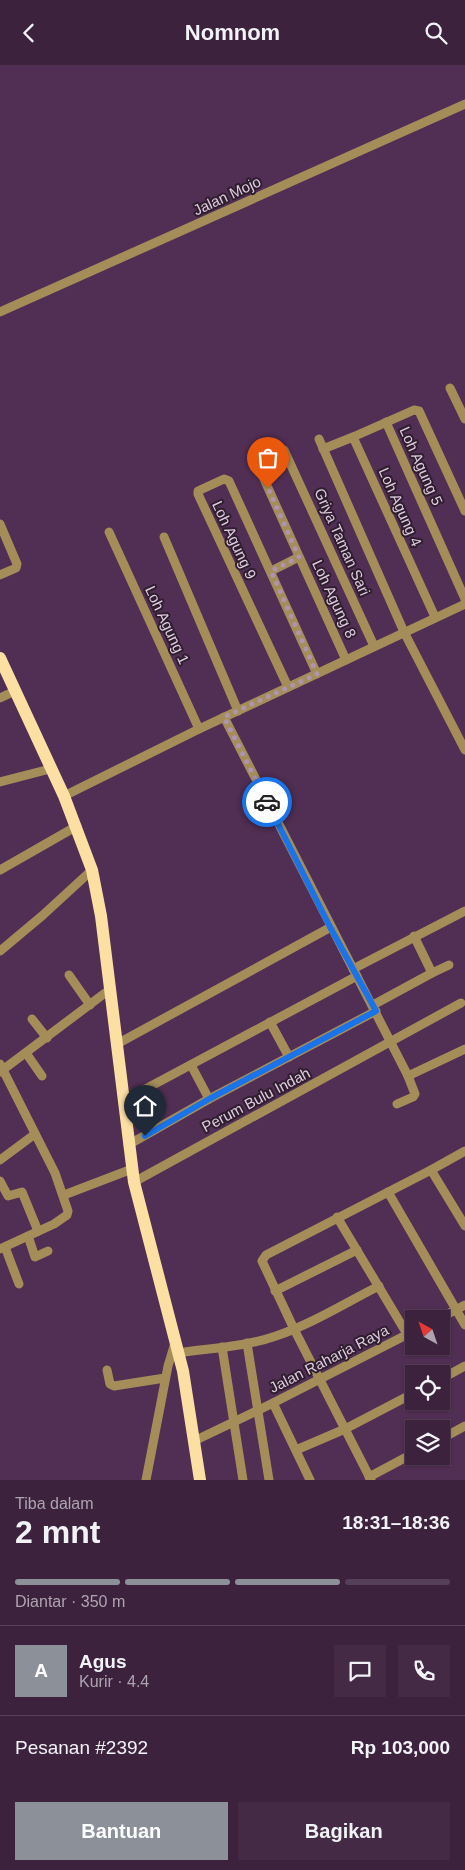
<!DOCTYPE html>
<html lang="id">
<head>
<meta charset="utf-8">
<style>
  body { margin:0; font-family:Arial,sans-serif; background:#442a45; color:#f1f3f6; height:100vh; display:flex; flex-direction:column; font-size:19px; white-space:nowrap }
  * { box-sizing:border-box; margin:0 }
  p { font-size:16px; color:#ada4b0 }
  .icon { flex:none; width:28px; height:28px; fill:none; stroke:currentColor; stroke-width:2; stroke-linecap:round; stroke-linejoin:round }
  .map { position:relative; height:1415px; overflow:hidden }
  .drawer { display:flex; flex-direction:column; background:#3d223e; flex:1 }
  .drawer>* { flex:none }
  .needle { width:32px; rotate:320deg }
  .fabs { position:absolute; left:405px; top:1245px; display:grid; gap:10px }
  .fabs a { display:grid; place-items:center; width:45px; height:45px; border-radius:0px; background:#3d223e; box-shadow:0 1px 4px #0004,0 0 0 1px #563f58; font-size:25px }
  .pin { position:absolute; display:grid; place-items:center; width:42px; height:42px; color:#fff; margin:-51px -21px; border-radius:50% 50% 50% 0; rotate:-45deg; box-shadow:0 0 5px #0007 }
  .pin .icon { rotate:45deg }
  .courier { position:absolute; display:grid; place-items:center; width:50px; height:50px; margin:-25px; border:4px solid #1a73e8; border-radius:50%; background:#fff; color:#222; box-shadow:0 1px 6px #0007 }
  .headline em { font-style:normal; font-weight:700 }
  .headline div { display:flex; flex-direction:column-reverse }
  .headline { display:flex; align-items:center; justify-content:space-between; height:85px; padding:0 15px }
  h1 { font-size:32px; font-weight:700; line-height:38px }
  .bar { display:grid; grid-template-columns:repeat(4,1fr); gap:8px 5px; align-content:center; height:60px; padding:0 15px }
  .bar i { height:6px; border-radius:4px; background:#563f58 }
  .bar .selected { background:#8c9099 }
  .bar p { grid-column:span 4 }
  .line { display:flex; align-items:center; gap:12px; padding:0 15px; border-top:1px solid #563f58 }
  .line div { flex:1 }
  .round { display:grid; place-items:center; flex:none; width:52px; height:52px; border-radius:0px; background:#442a45 }
  .cta { display:flex; gap:10px; margin-top:auto; padding:10px 15px }
  .cta a { flex:1; height:58px; border-radius:0px; background:#8c9099; color:#fff; font-size:20px; font-weight:700; line-height:58px; text-align:center }
  .cta a+a { background:#442a45; color:#f1f3f6 }
  header { display:flex; justify-content:space-between; align-items:center; height:65px; padding:0 15px; background:#3d223e; font-size:22px; font-weight:700 }
  .map>svg:first-child { display:block }
  .lines { fill:none; stroke-linecap:round; stroke-linejoin:round }
  .minor { stroke:#a58d5a; stroke-width:9 }
  .major { stroke:#fcdfa2; stroke-width:12 }
  .done { stroke:#ae94af; stroke-width:5; stroke-dasharray:0 9 }
  .route { stroke:#1a73e8; stroke-width:6 }
  .labels { text-anchor:middle; stroke-width:4; stroke-linejoin:round; paint-order:stroke }
  .street-label { font-size:15px; fill:#e0cbe1; stroke:#2e1e2e }
</style>
</head>
<body>
<header><svg class="icon" aria-label="back" viewBox="0 0 24 24"><path d="M15 5l-7 7 7 7"/></svg>Nomnom<svg class="icon" aria-label="search" viewBox="0 0 24 24"><circle cx="10" cy="10" r="6"/><path d="M15 15l6 6"/></svg></header>
<div class="map">
<svg width="465" height="1415" viewBox="0 0 465 1415">
  <rect width="100%" height="100%" fill="#512e53"/>
  <g class="lines">
    <g class="minor">
      <path d="M0 247 465 39"/>
      <path d="M450 323 465 354"/>
      <path d="M386 357 465 534"/>
      <path d="M353 372 414 345 419 346 465 446"/>
      <path d="M319 374 404 567 465 685"/>
      <path d="M323 384 353 372 435 552"/>
      <path d="M284 385 374 581"/>
      <path d="M259 403 346 595"/>
      <path d="M0 459 17 499 16 503 0 510"/>
      <path d="M109 467 199 664"/>
      <path d="M164 472 238 646"/>
      <path d="M271 506 299 492"/>
      <path d="M288 622 198 429V426L224 414 229 416 317 609"/>
      <path d="M0 633 15 626"/>
      <path d="M224 652 408 1011 415 1029 413 1032 397 1039"/>
      <path d="M0 717 50 704"/>
      <path d="M64 731 199 664 465 539"/>
      <path d="M0 805 77 761"/>
      <path d="M414 871 432 908 449 900"/>
      <path d="M0 886 43 850 92 805"/>
      <path d="M353 904 465 846"/>
      <path d="M69 910 90 940"/>
      <path d="M373 940 432 908"/>
      <path d="M32 954 47 973"/>
      <path d="M270 957 289 992"/>
      <path d="M117 979 331 862"/>
      <path d="M26 988 42 1011"/>
      <path d="M0 999 55 1108 68 1146 67 1150 54 1159 0 1184"/>
      <path d="M191 1000 209 1034"/>
      <path d="M0 1007 109 925"/>
      <path d="M408 1011 465 984"/>
      <path d="M123 1036 357 911"/>
      <path d="M128 1080 209 1034 376 946"/>
      <path d="M0 1095 35 1069"/>
      <path d="M431 1105 465 1161"/>
      <path d="M0 1116 8 1131 22 1127 38 1166"/>
      <path d="M134 1117 461 938"/>
      <path d="M388 1127 465 1260"/>
      <path d="M64 1130 132 1104"/>
      <path d="M337 1152 407 1269"/>
      <path d="M28 1171 35 1192 48 1186"/>
      <path d="M5 1182 19 1219"/>
      <path d="M275 1226 357 1185"/>
      <path d="M438 1254 465 1240"/>
      <path d="M247 1278 269 1415"/>
      <path d="M222 1282 243 1415"/>
      <path d="M178 1288C210 1283 245 1282 276 1271 312 1259 345 1238 379 1221"/>
      <path d="M107 1305 110 1319 114 1321 165 1313"/>
      <path d="M441 1314 465 1301"/>
      <path d="M273 1338 310 1415"/>
      <path d="M441 1374 465 1361"/>
      <path d="M194 1376 273 1338 414 1266"/>
      <path d="M296 1385 345 1364 414 1328"/>
      <path d="M369 1412 414 1388"/>
      <path d="M146 1415 168 1301 175 1278"/>
      <path d="M371 1415 294 1264 262 1196 266 1190 431 1105 465 1086"/>
    </g>
    <path class="major" d="M0 593 64 731 92 805 101 851 134 1117 183 1306 200 1415"/>
  </g>
  <g class="lines">
    <path class="done" d="M267 737 224 652 317 609 271 506 299 492 268 423"/>
    <path class="route" d="M145 1071 209 1034 376 946 330 862 267 737"/>
  </g>
  <g class="labels">
    <g class="street-label">
      <text transform="translate(227 131) rotate(-25)" y="5">Jalan Mojo</text>
      <text transform="translate(421 401) rotate(66)" y="5">Loh Agung 5</text>
      <text transform="translate(400 442) rotate(66)" y="5">Loh Agung 4</text>
      <text transform="translate(234 475) rotate(65)" y="5">Loh Agung 9</text>
      <text transform="translate(342 477) rotate(66)" y="5">Griya Taman Sari</text>
      <text transform="translate(334 534) rotate(65)" y="5">Loh Agung 8</text>
      <text transform="translate(167 560) rotate(65)" y="5">Loh Agung 1</text>
      <text transform="translate(256 1035) rotate(-28)" y="5">Perum Bulu Indah</text>
      <text transform="translate(329 1294) rotate(-27)" y="5">Jalan Raharja Raya</text>
    </g>
  </g>
</svg>
<div class="fabs">
<a><svg class="needle" viewBox="-14 -14 28 28"><path d="M0-13l5 13h-10z" fill="#e53935"/><path d="M0 13l5-13h-10z" fill="#ada4b0"/></svg></a>
<a><svg class="icon" aria-label="locate" viewBox="0 0 24 24"><circle cx="12" cy="12" r="6"/><path d="M12 2v4M12 18v4M2 12h4M18 12h4"/></svg></a>
<a><svg class="icon" aria-label="layers" viewBox="0 0 24 24"><path d="M12 4l9 5-9 5-9-5zM3 14l9 5 9-5"/></svg></a>
</div>
<div class="pin" style="left:268px;top:423px;background:#ea580c"><svg class="icon" aria-label="bag" viewBox="0 0 24 24"><path d="M5 8h14l-1 12H6zM9 8a3 3 0 0 1 6 0"/></svg></div>
<div class="pin" style="left:145px;top:1071px;background:#1f2937"><svg class="icon" aria-label="home" viewBox="0 0 24 24"><path d="M3 11l9-7 9 7M6 9v11h12V9"/></svg></div>
<div class="courier" style="left:267px;top:737px"><svg class="icon" aria-label="car" viewBox="0 0 24 24"><path d="M5 17H2v-5l4-1 3-4h7l3 4 3 1v5h-3M9 17h6M6 11h13"/><circle cx="7" cy="17" r="2"/><circle cx="17" cy="17" r="2"/></svg></div>
</div>
<section class="drawer">
<div class="headline"><div><h1>2 mnt</h1><p>Tiba dalam</p></div><em>18:31–18:36</em></div>
<div class="bar"><i class="selected"></i><i class="selected"></i><i class="selected"></i><i></i><p>Diantar · 350 m</p></div>
<div class="line" style="height:90px"><b class="round" style="background:#8c9099;color:#fff">A</b><div><b>Agus</b><p>Kurir · 4.4</p></div><a class="round"><svg class="icon" aria-label="chat" viewBox="0 0 24 24"><path d="M4 5h16v11H9l-5 4z"/></svg></a><a class="round"><svg class="icon" aria-label="phone" viewBox="0 0 24 24"><path d="M5 4h4l2 5-3 2q2 4 5 5l2-3 5 2v4C11 20 4 13 5 4z"/></svg></a></div>
<div class="line" style="height:65px"><div>Pesanan #2392</div><b>Rp 103,000</b></div>
<div class="cta"><a>Bantuan</a><a>Bagikan</a></div>
</section>
</body>
</html>
